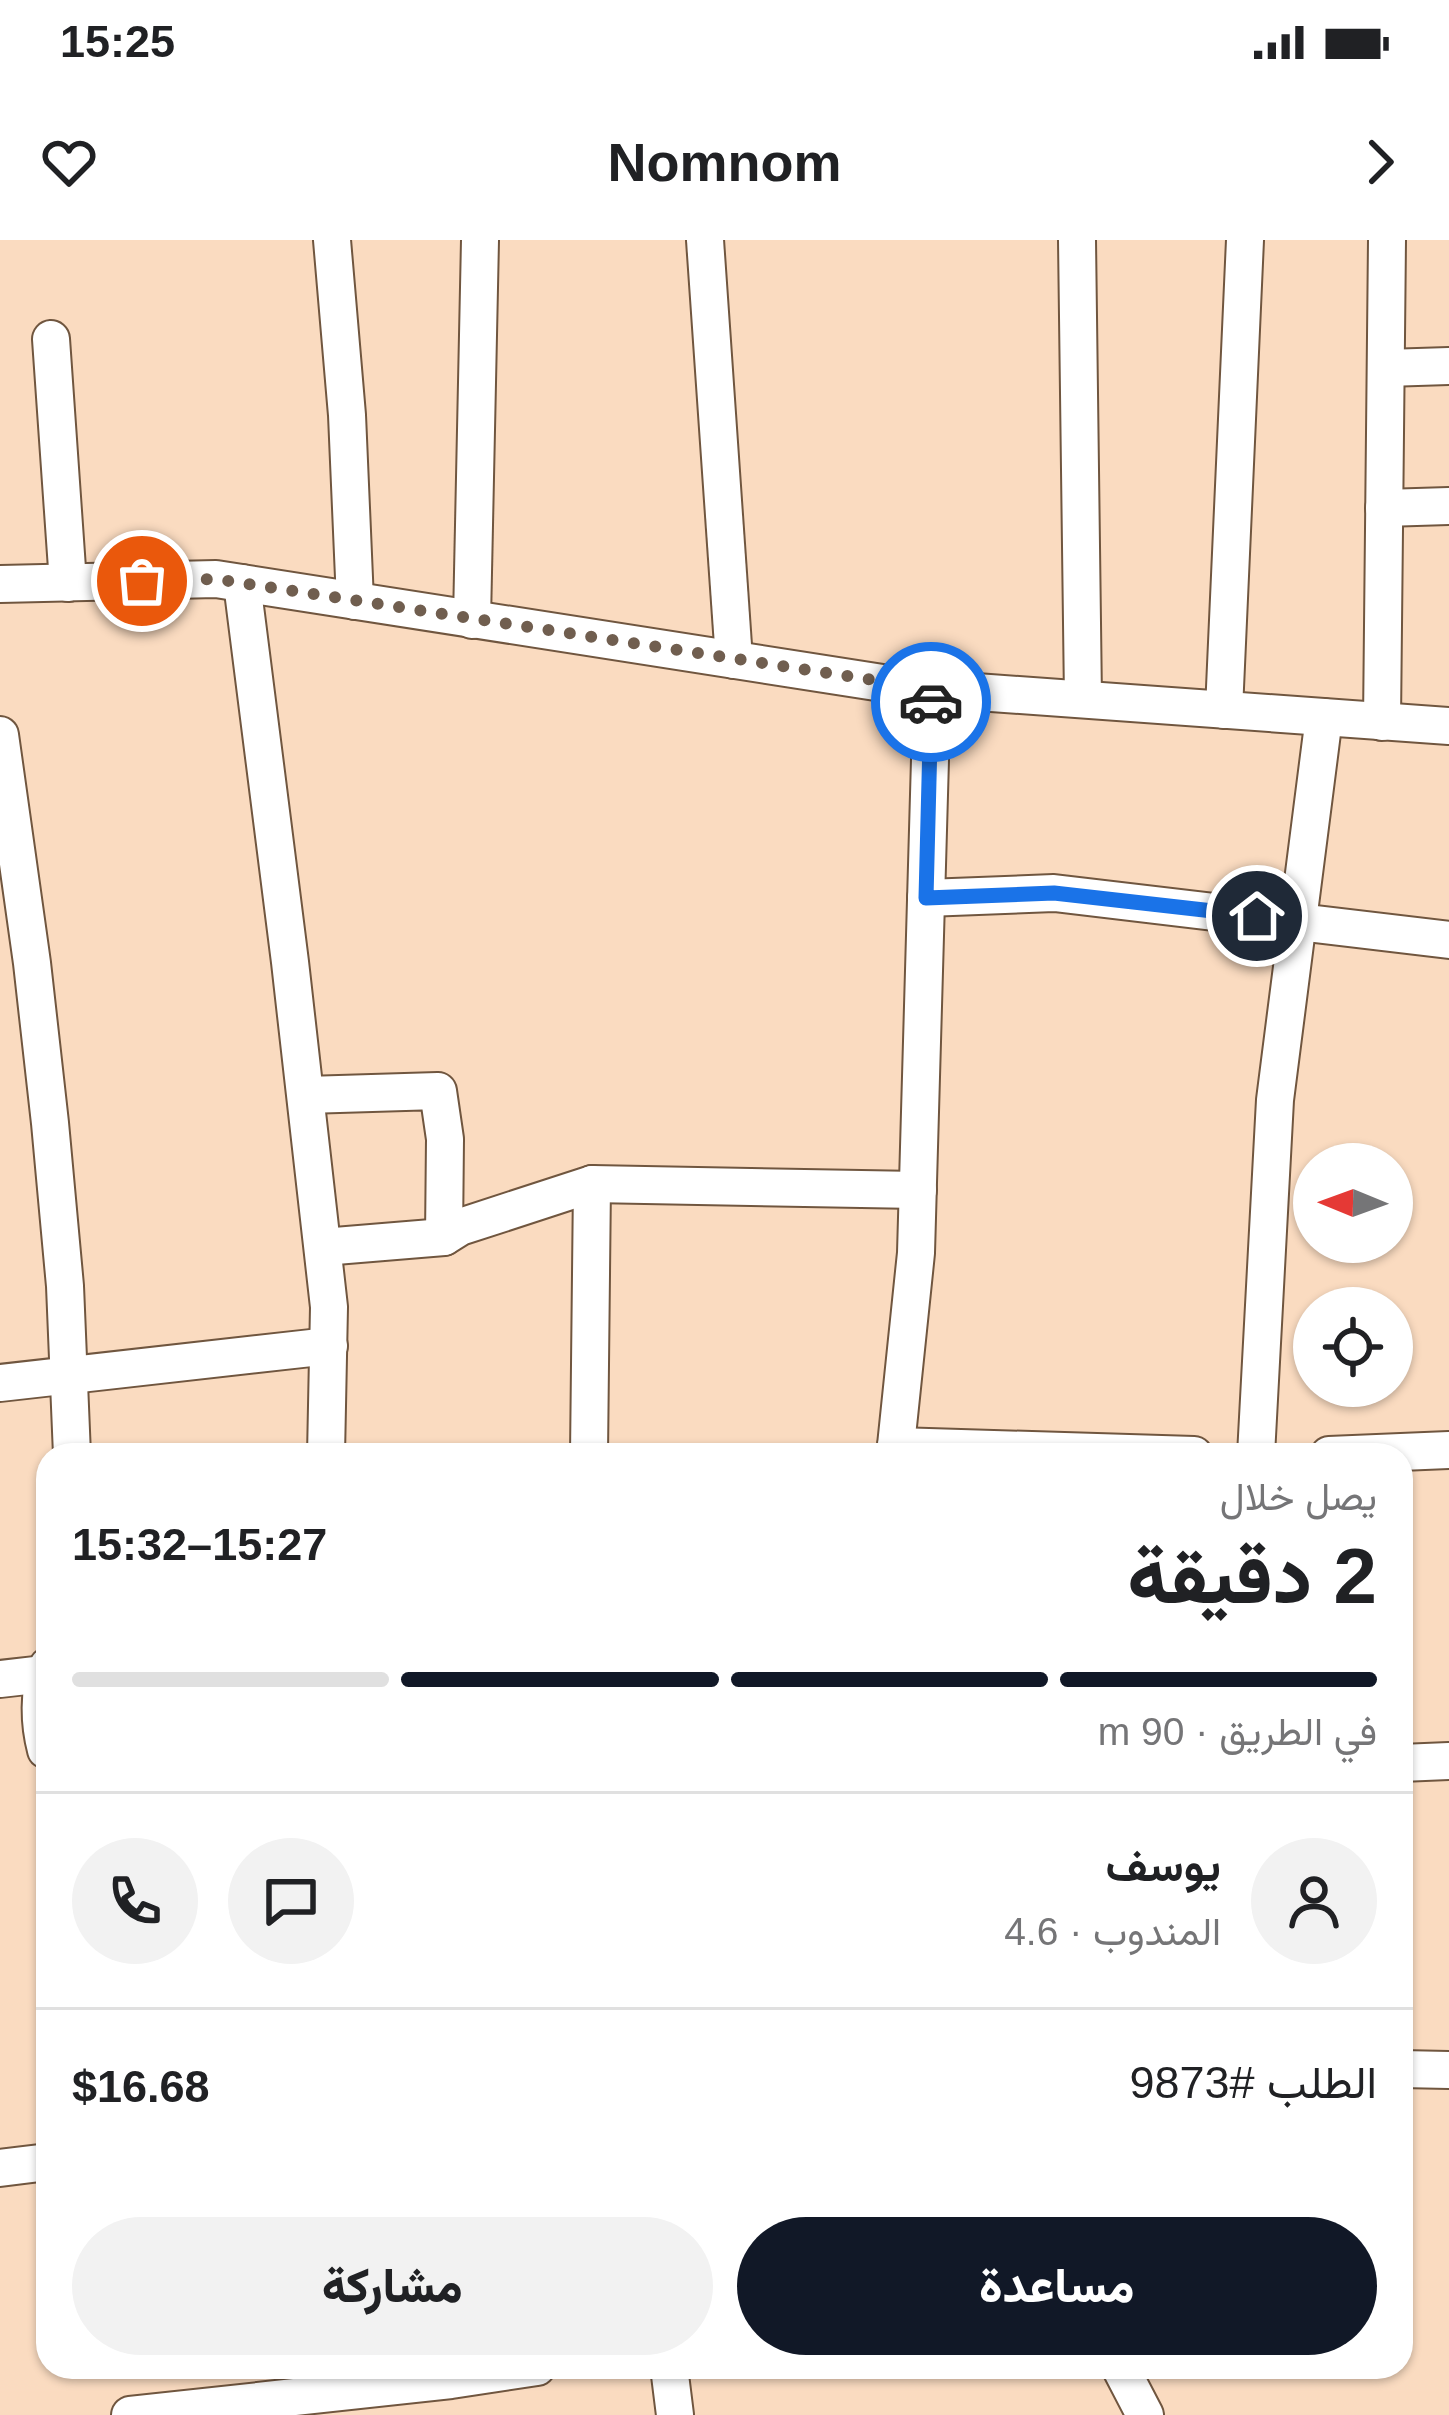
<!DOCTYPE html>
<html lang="ar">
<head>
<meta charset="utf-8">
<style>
  body { margin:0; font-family:Helvetica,Vazirmatn,sans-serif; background:#f2f2f2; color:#202124; direction:rtl; height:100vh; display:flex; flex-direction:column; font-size:45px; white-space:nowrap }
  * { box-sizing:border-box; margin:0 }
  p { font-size:39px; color:#757577 }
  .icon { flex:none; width:66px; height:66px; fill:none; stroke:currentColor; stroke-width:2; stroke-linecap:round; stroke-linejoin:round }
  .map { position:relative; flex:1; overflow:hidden; direction:ltr }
  .details { position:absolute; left:36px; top:1203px; width:1377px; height:936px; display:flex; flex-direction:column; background:#fff; border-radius:36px; box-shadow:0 3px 9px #0004; direction:rtl }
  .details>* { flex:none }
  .needle { width:78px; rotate:271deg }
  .tools { position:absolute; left:1293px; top:903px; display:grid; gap:24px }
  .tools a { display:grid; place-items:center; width:120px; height:120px; border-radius:50%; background:#fff; box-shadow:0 3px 9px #0004; font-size:60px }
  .pin { position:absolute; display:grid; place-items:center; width:102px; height:102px; color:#fff; margin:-51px; border:6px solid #fff; border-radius:50%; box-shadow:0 3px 12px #0007 }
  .courier { position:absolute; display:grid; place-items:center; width:120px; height:120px; margin:-60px; border:9px solid #1a73e8; border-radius:50%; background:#fff; color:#222; box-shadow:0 3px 15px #0007 }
  .overview em { font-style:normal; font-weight:800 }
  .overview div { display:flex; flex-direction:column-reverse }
  .overview { display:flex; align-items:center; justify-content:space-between; height:204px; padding:0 36px }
  h1 { font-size:78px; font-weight:800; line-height:90px }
  .bar { display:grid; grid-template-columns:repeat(4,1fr); gap:18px 12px; align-content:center; height:144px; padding:0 36px }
  .bar i { height:15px; border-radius:9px; background:#e0e0e0 }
  .bar .selected { background:#111827 }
  .bar p { grid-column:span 4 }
  .line { display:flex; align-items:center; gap:30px; padding:0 36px; border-top:3px solid #e0e0e0 }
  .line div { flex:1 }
  .round { display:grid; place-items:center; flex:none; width:126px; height:126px; border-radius:63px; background:#f2f2f2 }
  .primary-button { display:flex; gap:24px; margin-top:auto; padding:24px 36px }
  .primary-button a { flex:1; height:138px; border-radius:72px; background:#111827; color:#fff; font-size:48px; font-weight:800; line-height:138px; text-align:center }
  .primary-button a+a { background:#f2f2f2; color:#202124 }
  .status { display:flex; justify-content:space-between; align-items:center; height:84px; padding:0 60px; background:#fff; direction:ltr }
  .status svg { height:33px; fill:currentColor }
  header { display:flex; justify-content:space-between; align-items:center; height:156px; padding:0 36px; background:#fff; font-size:54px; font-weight:800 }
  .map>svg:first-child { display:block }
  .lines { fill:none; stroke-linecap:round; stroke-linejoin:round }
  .street-casing { stroke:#70563f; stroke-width:40 }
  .street { stroke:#fff; stroke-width:36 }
  .done { stroke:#705e4f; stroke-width:12; stroke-dasharray:0 21.6 }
  .route { stroke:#1a73e8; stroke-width:15 }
</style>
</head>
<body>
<div class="status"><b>15:25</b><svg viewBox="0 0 49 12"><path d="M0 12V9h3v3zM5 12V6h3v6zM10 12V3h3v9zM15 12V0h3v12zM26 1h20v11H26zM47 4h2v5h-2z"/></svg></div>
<header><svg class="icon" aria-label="forward" viewBox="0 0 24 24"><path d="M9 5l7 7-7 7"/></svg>Nomnom<svg class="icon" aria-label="heart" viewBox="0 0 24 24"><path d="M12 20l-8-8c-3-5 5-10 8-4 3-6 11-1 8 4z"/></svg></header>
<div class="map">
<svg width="1449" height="2175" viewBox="0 0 1449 2175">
  <rect width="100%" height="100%" fill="#fadbc0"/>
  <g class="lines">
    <defs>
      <g id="street">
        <path d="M332 0 347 175 355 361"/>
        <path d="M705 0 734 420"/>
        <path d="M1077 0 1083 459"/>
        <path d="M51 99 68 343"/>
        <path d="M1386 128 1449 126"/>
        <path d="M1384 268 1449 266"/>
        <path d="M242 343 290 722 329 1067 326 1215"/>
        <path d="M0 344 216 339 908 447 1449 486"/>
        <path d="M472 380 480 0"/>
        <path d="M1224 470 1245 0"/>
        <path d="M1382 482 1387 0"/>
        <path d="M0 495 32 723 50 883 65 1046 72 1215"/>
        <path d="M926 658 1054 653 1449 700"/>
        <path d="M306 855 438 851 445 899 444 997"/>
        <path d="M323 1007 444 997 460 987 592 944 918 950"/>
        <path d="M0 1143 329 1106"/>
        <path d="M896 1206 1194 1215"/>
        <path d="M589 1215 592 944"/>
        <path d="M895 1215 916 1013 932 449"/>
        <path d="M1256 1215 1275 860 1324 477"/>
        <path d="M1329 1215 1449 1210"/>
        <path d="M48 1426C38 1452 39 1484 46 1510H48"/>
        <path d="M0 1439 44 1434"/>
        <path d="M1401 1523 1449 1521"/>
        <path d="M1401 1829 1449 1830"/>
        <path d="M0 1928 48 1922"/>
        <path d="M669 2127 675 2175"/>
        <path d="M1120 2127 1145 2175"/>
        <path d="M130 2175 451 2140 537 2127"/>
      </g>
    </defs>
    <use href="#street" class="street-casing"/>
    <use href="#street" class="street"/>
  </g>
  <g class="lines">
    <path class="done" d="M142 341 216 339 932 449 931 462"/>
    <path class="route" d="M931 462 926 658 1054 653 1257 676"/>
  </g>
</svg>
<div class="tools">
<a><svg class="needle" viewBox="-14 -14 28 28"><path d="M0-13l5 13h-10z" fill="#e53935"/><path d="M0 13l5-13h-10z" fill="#757577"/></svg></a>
<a><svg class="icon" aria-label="locate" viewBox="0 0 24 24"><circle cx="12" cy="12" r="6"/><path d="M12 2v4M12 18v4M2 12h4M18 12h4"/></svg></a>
</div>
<div class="pin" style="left:142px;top:341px;background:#ea580c"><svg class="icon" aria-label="bag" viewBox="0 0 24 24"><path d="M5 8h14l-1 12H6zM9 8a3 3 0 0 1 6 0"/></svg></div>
<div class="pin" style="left:1257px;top:676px;background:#1f2937"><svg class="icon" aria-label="home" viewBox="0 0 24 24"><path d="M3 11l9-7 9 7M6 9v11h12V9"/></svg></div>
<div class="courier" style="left:931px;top:462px"><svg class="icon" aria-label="car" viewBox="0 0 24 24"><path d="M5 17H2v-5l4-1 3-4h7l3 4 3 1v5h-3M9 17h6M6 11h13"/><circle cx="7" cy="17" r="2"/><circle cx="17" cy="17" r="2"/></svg></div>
<section class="details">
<div class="overview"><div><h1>2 دقيقة</h1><p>يصل خلال</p></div><em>15:27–15:32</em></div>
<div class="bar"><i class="selected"></i><i class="selected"></i><i class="selected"></i><i></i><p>في الطريق · 90 m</p></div>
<div class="line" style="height:216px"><a class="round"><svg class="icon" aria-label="person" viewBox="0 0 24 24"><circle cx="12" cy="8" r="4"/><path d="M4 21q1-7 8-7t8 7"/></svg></a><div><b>يوسف</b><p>المندوب · 4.6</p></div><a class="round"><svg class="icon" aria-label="chat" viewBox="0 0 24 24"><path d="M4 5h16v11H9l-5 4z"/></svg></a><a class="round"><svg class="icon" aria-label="phone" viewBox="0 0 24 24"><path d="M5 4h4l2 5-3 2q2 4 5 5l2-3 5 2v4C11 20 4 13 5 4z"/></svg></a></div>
<div class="line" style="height:156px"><div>الطلب #9873</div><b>$16.68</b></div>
<div class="primary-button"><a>مساعدة</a><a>مشاركة</a></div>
</section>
</div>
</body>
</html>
